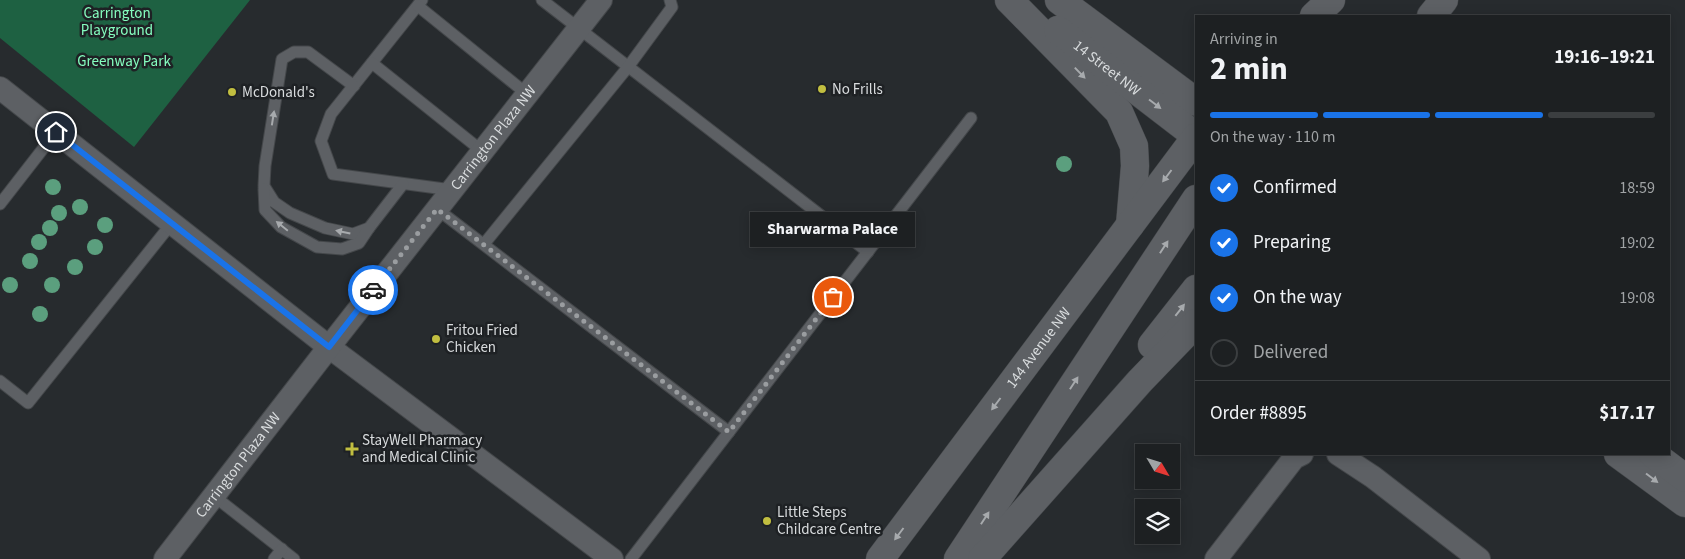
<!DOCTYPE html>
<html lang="en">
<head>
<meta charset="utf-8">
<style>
  body { margin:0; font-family:"Source Sans 3",sans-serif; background:#2a2d2f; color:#f1f3f6; height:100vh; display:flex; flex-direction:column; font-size:19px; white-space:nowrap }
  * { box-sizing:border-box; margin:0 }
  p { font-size:16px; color:#a0a3a5 }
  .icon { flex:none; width:28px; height:28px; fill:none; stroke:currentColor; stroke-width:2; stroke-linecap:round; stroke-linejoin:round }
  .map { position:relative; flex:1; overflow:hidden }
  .panel { position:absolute; left:1195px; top:15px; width:475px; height:440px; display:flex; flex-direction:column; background:#1d2022; border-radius:0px; box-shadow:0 2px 12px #0003,0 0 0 1px #3b3e40 }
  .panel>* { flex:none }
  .needle { width:32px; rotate:128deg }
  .controls { position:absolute; left:1135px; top:444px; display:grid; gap:10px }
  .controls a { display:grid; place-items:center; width:45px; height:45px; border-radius:0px; background:#1d2022; box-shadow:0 2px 12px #0003,0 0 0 1px #3b3e40; font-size:25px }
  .pin { position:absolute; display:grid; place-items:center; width:42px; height:42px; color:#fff; margin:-21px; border:2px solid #fff; border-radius:50%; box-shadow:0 1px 5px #0007 }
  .courier { position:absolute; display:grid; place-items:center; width:50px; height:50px; margin:-25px; border:4px solid #1a73e8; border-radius:50%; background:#fff; color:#222; box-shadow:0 1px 6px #0007 }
  .bubble { position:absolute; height:35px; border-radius:0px; background:#1d2022; box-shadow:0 2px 12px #0003,0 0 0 1px #3b3e40; font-size:16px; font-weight:700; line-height:35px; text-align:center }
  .headline em { font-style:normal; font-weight:700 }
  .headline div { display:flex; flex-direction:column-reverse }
  .headline { display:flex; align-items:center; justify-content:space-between; height:85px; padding:0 15px }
  h1 { font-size:32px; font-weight:700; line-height:38px }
  .bar { display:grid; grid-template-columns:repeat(4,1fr); gap:8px 5px; align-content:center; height:60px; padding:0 15px }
  .bar i { height:6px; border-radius:4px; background:#3b3e40 }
  .bar .active { background:#1a73e8 }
  .bar p { grid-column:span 4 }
  .line { display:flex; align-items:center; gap:12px; padding:0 15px; border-top:1px solid #3b3e40 }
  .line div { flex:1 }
  ol { padding:0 15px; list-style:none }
  li { display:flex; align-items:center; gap:15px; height:55px }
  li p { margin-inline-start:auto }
  li .icon { padding:5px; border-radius:50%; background:#1a73e8; color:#fff; stroke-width:4 }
  li:last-child { color:#a0a3a5 }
  li i { width:28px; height:28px; border:2px solid #3b3e40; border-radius:50% }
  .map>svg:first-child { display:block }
  .green { fill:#1e6142 }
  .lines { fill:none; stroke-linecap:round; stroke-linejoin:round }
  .service-casing { stroke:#44474a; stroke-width:13 }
  .minor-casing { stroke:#44474a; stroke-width:24 }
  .secondary-casing { stroke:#44474a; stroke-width:29 }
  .service { stroke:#5d6064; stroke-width:11 }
  .minor { stroke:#5d6064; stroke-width:22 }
  .secondary { stroke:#5d6064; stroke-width:28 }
  .tree { fill:#5b9f7e }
  .oneway { fill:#a7aaad }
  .done { stroke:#9a9da0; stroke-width:5; stroke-dasharray:0 9 }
  .route { stroke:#1a73e8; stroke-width:6 }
  .poi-dot { fill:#c1be40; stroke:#1e2124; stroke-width:2 }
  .labels { text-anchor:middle; stroke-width:5; stroke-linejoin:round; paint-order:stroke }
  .park-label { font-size:15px; fill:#85febf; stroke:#1e2124 }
  .street-label { font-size:15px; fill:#d8dbdd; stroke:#1e2124 }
  .poi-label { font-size:15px; fill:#d8dbdd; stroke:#1e2124; text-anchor:start }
</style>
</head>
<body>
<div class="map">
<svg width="1685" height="559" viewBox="0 0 1685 559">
  <rect width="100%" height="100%" fill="#272b2e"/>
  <path class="green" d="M0 0H250L134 147 0 38Z"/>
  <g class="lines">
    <defs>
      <g id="service">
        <path d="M422 0 331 114 321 141 333 174 452 190"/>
        <path d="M542 0 868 252"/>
        <path d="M418 6 527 94"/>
        <path d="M372 63 482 151"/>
        <path d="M354 86 308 52H294L282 59 265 166 264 186 274 202 290 213 325 228 353 234 369 228 403 184"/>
        <path d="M264 189 265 210 281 227 317 247 342 249 359 243 369 228"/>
        <path d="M0 204 56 132"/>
        <path d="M437 209 729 432"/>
        <path d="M484 244 628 67 672 7 670 0"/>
        <path d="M0 381 28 403 172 223"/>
        <path d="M214 496 294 559"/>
        <path d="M274 559 282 549"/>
        <path d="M631 559 971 118"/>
      </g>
      <g id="minor">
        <path d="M0 88 329 347 612 559"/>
        <path d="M1338 454 1373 477 1479 559"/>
        <path id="s1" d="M165 559 329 347 601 0"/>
        <path d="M1216 559 1294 458 1302 454"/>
      </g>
      <g id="secondary">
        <path d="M1009 0 1119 112 1134 146 1135 166 1130 225"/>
        <path d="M1059 0 1196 102"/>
        <path d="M1314 16 1331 0"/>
        <path d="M1431 16 1444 0"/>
        <path id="s2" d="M1058 30 1196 136"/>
        <path d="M1152 345 1196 289"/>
        <path d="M1618 454 1685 503"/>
        <path d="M1653 454 1685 478"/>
        <path id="s3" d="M880 559 1196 137"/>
        <path d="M958 559 1196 199"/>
        <path d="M982 559 1140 381 1196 323"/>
      </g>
    </defs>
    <use href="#service" class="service-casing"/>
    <use href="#minor" class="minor-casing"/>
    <use href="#secondary" class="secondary-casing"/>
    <use href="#service" class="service"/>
    <use href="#minor" class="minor"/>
    <use href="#secondary" class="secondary"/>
  </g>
  <g class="tree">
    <circle cx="1064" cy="164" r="8"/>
    <circle cx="53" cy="187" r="8"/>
    <circle cx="80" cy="207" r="8"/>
    <circle cx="59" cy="213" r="8"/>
    <circle cx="105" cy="225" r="8"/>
    <circle cx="50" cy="228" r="8"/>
    <circle cx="39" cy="242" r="8"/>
    <circle cx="95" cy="247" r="8"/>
    <circle cx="30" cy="261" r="8"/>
    <circle cx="75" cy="267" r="8"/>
    <circle cx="10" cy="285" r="8"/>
    <circle cx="52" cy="285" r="8"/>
    <circle cx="40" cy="314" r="8"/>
  </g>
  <defs><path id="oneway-solid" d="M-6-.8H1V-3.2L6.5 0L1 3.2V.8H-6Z" transform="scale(1.25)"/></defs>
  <g class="oneway">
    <use href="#oneway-solid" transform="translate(1080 73) rotate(46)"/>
    <use href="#oneway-solid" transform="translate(1155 104) rotate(37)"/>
    <use href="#oneway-solid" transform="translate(273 118) rotate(-81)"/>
    <use href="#oneway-solid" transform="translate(1167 176) rotate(127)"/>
    <use href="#oneway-solid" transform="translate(282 226) rotate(-141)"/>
    <use href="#oneway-solid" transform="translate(343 232) rotate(-168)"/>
    <use href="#oneway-solid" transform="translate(1164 247) rotate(-57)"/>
    <use href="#oneway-solid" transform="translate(1180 310) rotate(-52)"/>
    <use href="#oneway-solid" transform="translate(1074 383) rotate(-57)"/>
    <use href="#oneway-solid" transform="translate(996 404) rotate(127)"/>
    <use href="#oneway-solid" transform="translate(1652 478) rotate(37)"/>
    <use href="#oneway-solid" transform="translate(985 518) rotate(-57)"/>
    <use href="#oneway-solid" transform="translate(899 534) rotate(127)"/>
  </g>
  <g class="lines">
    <path class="done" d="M373 290 437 209 729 432 833 297"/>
    <path class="route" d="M56 132 329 347 373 290"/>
  </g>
  <g class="poi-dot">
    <circle cx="822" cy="89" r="5"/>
    <circle cx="232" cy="92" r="5"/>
    <circle cx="436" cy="339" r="5"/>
    <path d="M349.5 441.5h5v5h5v5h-5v5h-5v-5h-5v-5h5z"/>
    <circle cx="767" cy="521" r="5"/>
  </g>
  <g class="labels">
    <g class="park-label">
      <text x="117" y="18">Carrington<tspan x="117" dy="17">Playground</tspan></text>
      <text x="124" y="66">Greenway Park</text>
    </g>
    <g class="street-label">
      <text dy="5" stroke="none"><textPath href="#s2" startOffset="62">14 Street NW</textPath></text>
      <text dy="5" stroke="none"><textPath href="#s1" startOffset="534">Carrington Plaza NW</textPath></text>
      <text dy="5" stroke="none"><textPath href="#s3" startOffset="264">144 Avenue NW</textPath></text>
      <text dy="5" stroke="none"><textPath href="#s1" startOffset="119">Carrington Plaza NW</textPath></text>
    </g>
    <g class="poi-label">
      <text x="832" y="94">No Frills</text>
      <text x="242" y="97">McDonald's</text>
      <text x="446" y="335">Fritou Fried<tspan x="446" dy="17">Chicken</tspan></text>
      <text x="362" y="445">StayWell Pharmacy<tspan x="362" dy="17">and Medical Clinic</tspan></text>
      <text x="777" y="517">Little Steps<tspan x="777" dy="17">Childcare Centre</tspan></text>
    </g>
  </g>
</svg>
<div class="controls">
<a><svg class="needle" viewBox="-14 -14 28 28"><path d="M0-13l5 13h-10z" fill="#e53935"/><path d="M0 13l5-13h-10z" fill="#a0a3a5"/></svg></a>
<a><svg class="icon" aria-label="layers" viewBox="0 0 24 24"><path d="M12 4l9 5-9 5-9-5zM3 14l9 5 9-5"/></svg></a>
</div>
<div class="pin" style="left:833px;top:297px;background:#ea580c"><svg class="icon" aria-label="bag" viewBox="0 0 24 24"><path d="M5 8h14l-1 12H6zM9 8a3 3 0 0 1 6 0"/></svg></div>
<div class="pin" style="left:56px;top:132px;background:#1f2937"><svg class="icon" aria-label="home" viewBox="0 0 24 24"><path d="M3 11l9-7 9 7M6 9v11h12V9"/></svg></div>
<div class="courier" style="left:373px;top:290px"><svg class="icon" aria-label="car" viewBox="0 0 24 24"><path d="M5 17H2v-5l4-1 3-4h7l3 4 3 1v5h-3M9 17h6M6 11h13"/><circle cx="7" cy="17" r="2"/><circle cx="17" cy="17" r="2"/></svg></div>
<div class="bubble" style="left:750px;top:212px;width:165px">Sharwarma Palace</div>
<section class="panel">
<div class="headline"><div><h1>2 min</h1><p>Arriving in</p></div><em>19:16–19:21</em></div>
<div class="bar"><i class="active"></i><i class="active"></i><i class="active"></i><i></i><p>On the way · 110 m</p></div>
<ol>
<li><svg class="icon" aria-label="check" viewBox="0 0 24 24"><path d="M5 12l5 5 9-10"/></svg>Confirmed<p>18:59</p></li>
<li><svg class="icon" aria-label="check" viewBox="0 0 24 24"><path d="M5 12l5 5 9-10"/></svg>Preparing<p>19:02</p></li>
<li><svg class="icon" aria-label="check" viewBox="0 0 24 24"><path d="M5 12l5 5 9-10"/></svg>On the way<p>19:08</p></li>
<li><i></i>Delivered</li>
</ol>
<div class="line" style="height:65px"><div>Order #8895</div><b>$17.17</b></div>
</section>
</div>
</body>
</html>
